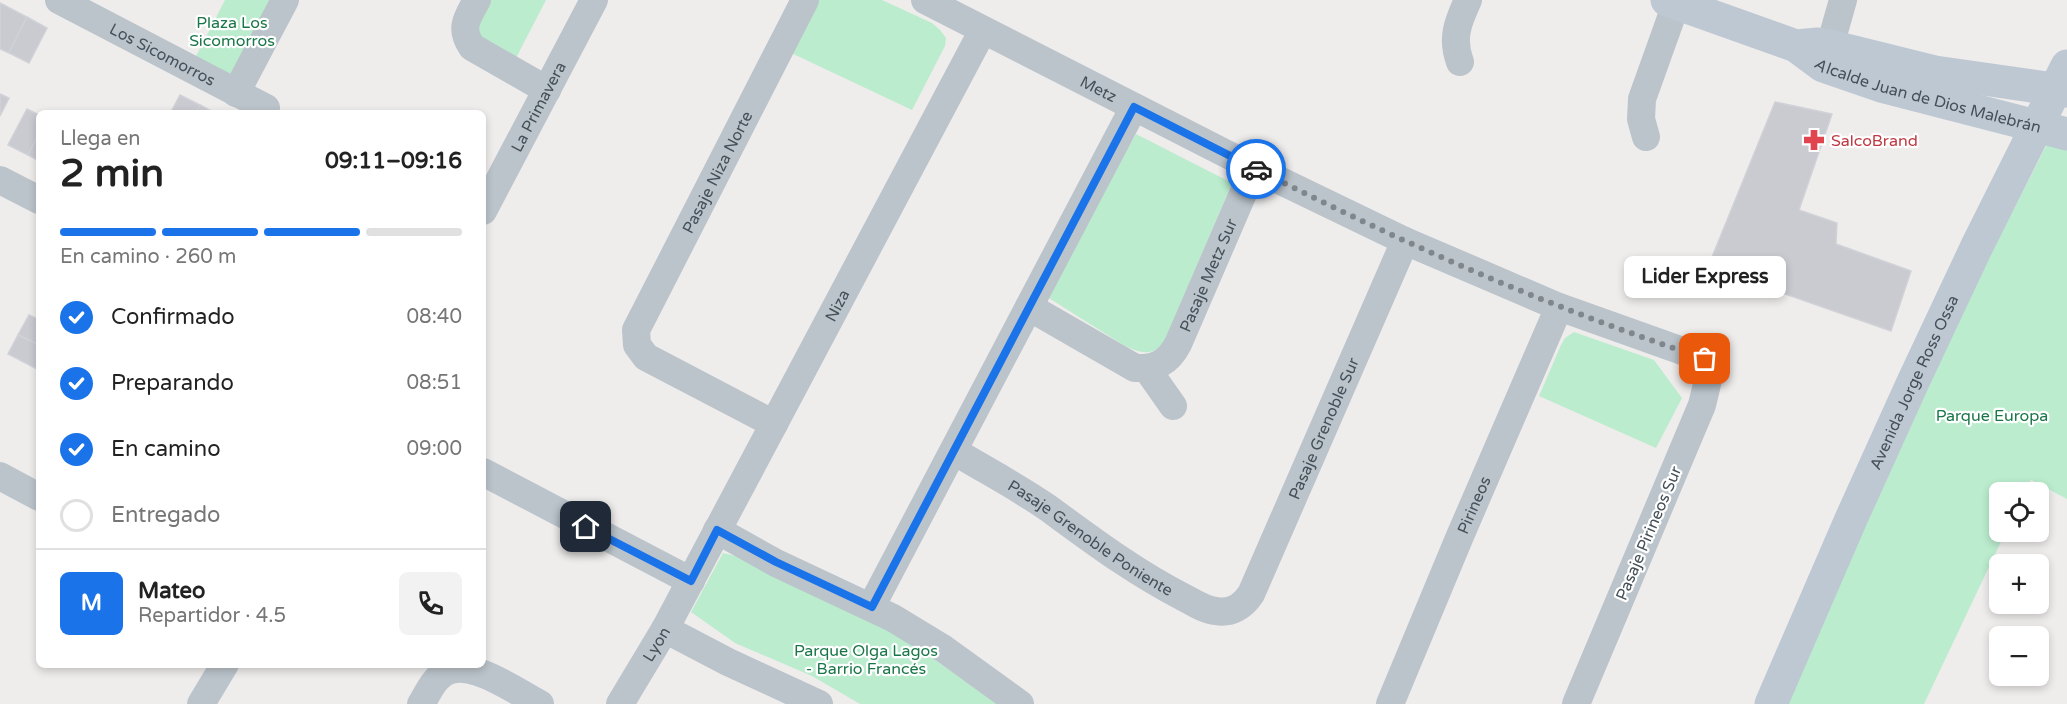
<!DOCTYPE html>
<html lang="es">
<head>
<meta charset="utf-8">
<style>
  body { margin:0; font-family:"Varela Round",sans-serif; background:#f2f2f2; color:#222; height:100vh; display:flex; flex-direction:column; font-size:22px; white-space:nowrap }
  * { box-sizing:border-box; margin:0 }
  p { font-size:20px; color:#767676 }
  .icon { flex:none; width:33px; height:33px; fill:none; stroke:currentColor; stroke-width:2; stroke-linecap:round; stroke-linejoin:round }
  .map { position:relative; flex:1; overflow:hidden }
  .panel { position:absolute; left:36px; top:110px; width:450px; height:558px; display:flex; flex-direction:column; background:#fff; border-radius:9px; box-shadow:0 3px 9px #0003 }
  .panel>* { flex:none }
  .controls { position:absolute; left:1989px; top:482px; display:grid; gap:12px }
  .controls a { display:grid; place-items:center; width:60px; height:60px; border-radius:9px; background:#fff; box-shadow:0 3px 9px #0003; font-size:30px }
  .pin { position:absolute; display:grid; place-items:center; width:51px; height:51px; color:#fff; margin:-26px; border-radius:12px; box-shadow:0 3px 9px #0006 }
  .courier { position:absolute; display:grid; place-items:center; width:60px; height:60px; margin:-30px; border:4px solid #1a73e8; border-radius:50%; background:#fff; color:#222; box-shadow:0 2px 8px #0007 }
  .bubble { position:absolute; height:42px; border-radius:9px; background:#fff; box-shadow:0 3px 9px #0003; font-size:20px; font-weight:700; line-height:42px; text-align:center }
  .overview em { font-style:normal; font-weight:700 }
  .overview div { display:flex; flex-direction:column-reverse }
  .overview { display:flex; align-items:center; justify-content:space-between; height:102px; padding:0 24px }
  h1 { font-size:39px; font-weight:700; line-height:45px }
  .bar { display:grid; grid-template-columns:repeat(4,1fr); gap:9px 6px; align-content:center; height:72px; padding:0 24px }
  .bar i { height:8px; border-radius:4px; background:#e0e0e0 }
  .bar .on { background:#1a73e8 }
  .bar p { grid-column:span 4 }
  .line { display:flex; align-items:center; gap:15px; padding:0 24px; border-top:2px solid #e0e0e0 }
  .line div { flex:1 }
  .round { display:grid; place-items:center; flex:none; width:63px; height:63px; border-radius:9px; background:#f2f2f2 }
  ol { padding:0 24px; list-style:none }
  li { display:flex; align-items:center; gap:18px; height:66px }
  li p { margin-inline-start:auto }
  li .icon { padding:6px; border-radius:50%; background:#1a73e8; color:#fff; stroke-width:4 }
  li:last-child { color:#767676 }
  li i { width:33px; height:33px; border:3px solid #e0e0e0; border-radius:50% }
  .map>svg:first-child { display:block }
  .green { fill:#bbecce }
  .building { fill:#c9cbd1; stroke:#d0d2d8; stroke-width:1.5 }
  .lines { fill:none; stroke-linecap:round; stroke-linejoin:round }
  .street { stroke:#bbc4cb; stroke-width:28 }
  .secondary { stroke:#bdc8d3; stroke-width:33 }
  .done { stroke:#80878c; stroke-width:6; stroke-dasharray:0 10.8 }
  .route { stroke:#1a73e8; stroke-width:8 }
  .labels { text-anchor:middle; stroke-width:4.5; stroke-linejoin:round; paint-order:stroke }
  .park-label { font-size:16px; fill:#1a7648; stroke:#fff }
  .street-label { font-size:16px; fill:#455059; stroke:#fff }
  .health-label { font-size:16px; fill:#be3a42; stroke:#fff; text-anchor:start }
</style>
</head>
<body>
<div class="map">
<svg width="2067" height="704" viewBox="0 0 2067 704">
  <rect width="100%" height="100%" fill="#efecec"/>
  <g class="green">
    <path d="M225 0H272L230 81 193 62Z"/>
    <path d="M486 0H546L516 58 482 40 475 30Z"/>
    <path d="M810 0H882L932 23 940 30 946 38 945 46 912 110 787 51Z"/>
    <path d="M1136 134 1232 183 1162 347C1148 355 1141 353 1125 346L1044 295Z"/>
    <path d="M2067 143V499L2031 480 2025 492H2000V531H2006L1924 704H1781L1927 379 2047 144Z"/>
    <path d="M1574 332 1654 360 1682 398 1656 448 1539 396 1561 345 1565 338Z"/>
    <path d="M723 553 748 559 878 619 997 704H860L812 676 735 643 691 612Z"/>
  </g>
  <g class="building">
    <path d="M0 3 27 17 9 53 0 49Z"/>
    <path d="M27 17 47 28 29 63 9 53Z"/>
    <path d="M0 94 9 98 0 116Z"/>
    <path d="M180 95 200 105 196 112H171Z"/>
    <path d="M1775 102 1832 114 1799 210 1837 223 1836 244 1911 271 1891 331 1708 267Z"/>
    <path d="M200 105 213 112H196Z"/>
    <path d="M27 109 39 115V133L28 155 8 145Z"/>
    <path d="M39 133V161L28 155Z"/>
    <path d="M29 315 39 320V345L18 335Z"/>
    <path d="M18 335 39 345V370L8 354Z"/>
  </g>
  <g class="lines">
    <g class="street">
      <path id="s1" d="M59 0 266 108"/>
      <path d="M477 0C467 18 459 28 472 47L547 90"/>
      <path id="s2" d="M925 0 1254 168 1405 241 1559 307 1705 359 1708 380 1702 405 1576 704"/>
      <path d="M1830 46 1843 0"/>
      <path d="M1460 62C1451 38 1458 22 1468 0"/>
      <path d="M236 93 285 0"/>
      <path d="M1646 137 1641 119 1642 99 1676 4"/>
      <path d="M0 180 39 200"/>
      <path id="s3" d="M483 211 594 0"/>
      <path id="s4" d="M1029 307 1135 368C1155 369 1168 363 1178 344L1254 168"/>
      <path d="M1147 369 1173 406"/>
      <path id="s5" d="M774 424 646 357 637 345 636 330 805 0"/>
      <path id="s6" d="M954 451C985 470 1018 487 1048 508 1092 540 1134 572 1183 597 1193 602 1204 610 1216 611 1231 614 1243 606 1251 594L1405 241"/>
      <path d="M483 472 691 581"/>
      <path d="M0 476 39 497"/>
      <path d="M717 530 776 563 893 618 944 649 1020 704"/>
      <path d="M871 607 1134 107"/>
      <path d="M665 629 728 662 819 704"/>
      <path d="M201 704 225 664"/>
      <path d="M421 704C427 695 431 684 439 677 464 652 514 691 540 704"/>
      <path id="s7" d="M620 704 665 629 983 30"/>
      <path id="s8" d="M1390 704 1460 536 1559 307"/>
    </g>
    <g class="secondary">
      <path d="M1667 0 1796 46 1818 44 1830 46 1935 72 2067 91"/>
      <path id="s9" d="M1800 49 1823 66 1881 86 2067 134"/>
      <path id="s10" d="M1771 704 1851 519 1913 382 1977 246 2067 66"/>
    </g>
  </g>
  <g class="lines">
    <path class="done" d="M1256 169C1355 219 1456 266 1559 306 1607 325 1656 342 1705 359"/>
    <path class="route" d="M586 527 691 581 717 530 776 562 872 607 1134 107 1256 169"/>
  </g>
  <defs>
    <symbol id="pharmacy-bare" viewBox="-9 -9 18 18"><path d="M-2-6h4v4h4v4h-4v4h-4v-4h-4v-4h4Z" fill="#e0444e" stroke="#fff" stroke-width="2.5" paint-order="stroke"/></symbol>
  </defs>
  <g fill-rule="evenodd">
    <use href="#pharmacy-bare" x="1799" y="125" width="30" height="30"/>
  </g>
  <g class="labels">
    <g class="park-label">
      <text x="232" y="28">Plaza Los<tspan x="232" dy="18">Sicomorros</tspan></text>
      <text x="1992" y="421">Parque Europa</text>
      <text x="866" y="656">Parque Olga Lagos<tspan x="866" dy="18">- Barrio Francés</tspan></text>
    </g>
    <g class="street-label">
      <text dy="6" stroke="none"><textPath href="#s1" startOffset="117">Los Sicomorros</textPath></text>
      <text dy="6" stroke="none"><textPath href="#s2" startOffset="195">Metz</textPath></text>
      <text dy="6" stroke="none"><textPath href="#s9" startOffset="138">Alcalde Juan de Dios Malebrán</textPath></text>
      <text dy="6" stroke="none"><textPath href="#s3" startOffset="118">La Primavera</textPath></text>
      <text dy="6" stroke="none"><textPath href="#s5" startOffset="352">Pasaje Niza Norte</textPath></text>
      <text dy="6" stroke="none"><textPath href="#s4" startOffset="250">Pasaje Metz Sur</textPath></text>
      <text dy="6" stroke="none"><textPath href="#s7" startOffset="454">Niza</textPath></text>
      <text dy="6" stroke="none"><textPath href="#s10" startOffset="352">Avenida Jorge Ross Ossa</textPath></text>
      <text dy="6" stroke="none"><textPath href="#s6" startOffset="530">Pasaje Grenoble Sur</textPath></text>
      <text dy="6" stroke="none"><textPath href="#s8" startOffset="216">Pirineos</textPath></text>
      <text transform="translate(1648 533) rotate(-67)" y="6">Pasaje Pirineos Sur</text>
      <text dy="6" stroke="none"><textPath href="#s6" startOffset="162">Pasaje Grenoble Poniente</textPath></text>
      <text dy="6" stroke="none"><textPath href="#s7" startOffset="70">Lyon</textPath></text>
    </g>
    <g class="health-label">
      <text x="1831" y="146">SalcoBrand</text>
    </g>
  </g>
</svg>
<div class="controls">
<a><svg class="icon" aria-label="locate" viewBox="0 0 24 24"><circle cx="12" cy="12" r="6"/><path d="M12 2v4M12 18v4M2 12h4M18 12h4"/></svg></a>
<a>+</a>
<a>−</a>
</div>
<div class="pin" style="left:1705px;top:359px;background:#ea580c"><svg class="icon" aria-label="bag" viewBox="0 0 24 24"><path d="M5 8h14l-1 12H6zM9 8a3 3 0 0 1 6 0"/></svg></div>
<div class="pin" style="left:586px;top:527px;background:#1f2937"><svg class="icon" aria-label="home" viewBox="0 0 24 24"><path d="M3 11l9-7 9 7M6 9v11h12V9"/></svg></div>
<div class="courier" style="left:1256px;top:169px"><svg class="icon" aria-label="car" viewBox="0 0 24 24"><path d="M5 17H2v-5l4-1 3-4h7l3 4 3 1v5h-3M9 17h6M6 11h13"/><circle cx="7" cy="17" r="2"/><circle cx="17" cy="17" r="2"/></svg></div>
<div class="bubble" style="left:1624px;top:256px;width:162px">Lider Express</div>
<section class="panel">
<div class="overview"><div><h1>2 min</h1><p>Llega en</p></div><em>09:11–09:16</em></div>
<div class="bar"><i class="on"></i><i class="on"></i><i class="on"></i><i></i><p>En camino · 260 m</p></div>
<ol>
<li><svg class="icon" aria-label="check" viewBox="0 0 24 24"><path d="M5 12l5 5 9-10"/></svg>Confirmado<p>08:40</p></li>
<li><svg class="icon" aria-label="check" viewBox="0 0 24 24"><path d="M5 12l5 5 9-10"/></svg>Preparando<p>08:51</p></li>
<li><svg class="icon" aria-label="check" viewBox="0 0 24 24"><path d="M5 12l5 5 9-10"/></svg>En camino<p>09:00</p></li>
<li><i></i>Entregado</li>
</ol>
<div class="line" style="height:108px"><b class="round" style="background:#1a73e8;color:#fff">M</b><div><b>Mateo</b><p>Repartidor · 4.5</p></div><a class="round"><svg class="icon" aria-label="phone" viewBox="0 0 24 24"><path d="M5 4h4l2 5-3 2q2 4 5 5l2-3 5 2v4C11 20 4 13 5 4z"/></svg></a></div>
</section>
</div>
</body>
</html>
